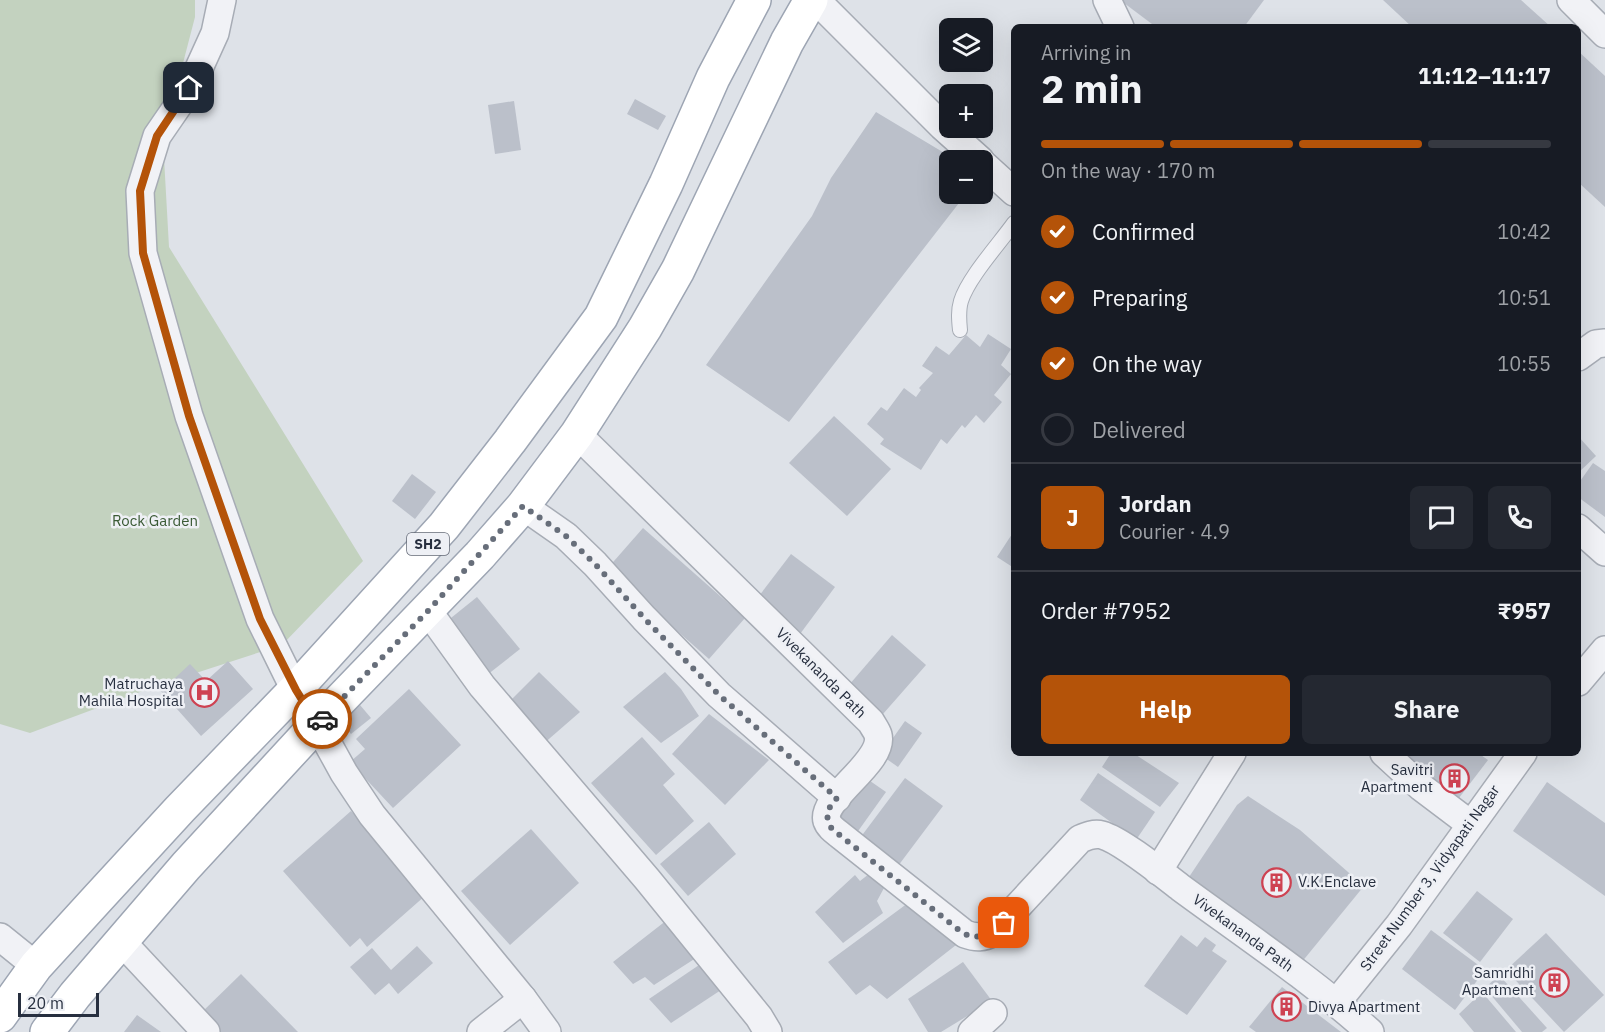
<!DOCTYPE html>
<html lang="en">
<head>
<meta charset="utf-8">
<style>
  body { margin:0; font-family:"IBM Plex Sans",sans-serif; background:#242831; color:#f1f3f6; height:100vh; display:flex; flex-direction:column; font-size:22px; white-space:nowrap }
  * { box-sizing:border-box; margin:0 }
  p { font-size:20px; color:#9ea1a6 }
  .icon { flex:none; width:33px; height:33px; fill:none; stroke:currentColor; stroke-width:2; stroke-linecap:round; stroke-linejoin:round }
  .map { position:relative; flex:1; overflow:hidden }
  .sheet { position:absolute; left:1011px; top:24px; width:570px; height:732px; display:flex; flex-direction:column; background:#171b24; border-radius:9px; box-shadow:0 6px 24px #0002 }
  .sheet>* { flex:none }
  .fabs { position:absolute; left:939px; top:18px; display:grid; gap:12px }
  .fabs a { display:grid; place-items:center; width:54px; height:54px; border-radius:9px; background:#171b24; box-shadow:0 6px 24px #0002; font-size:30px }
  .scale { position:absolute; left:18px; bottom:15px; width:81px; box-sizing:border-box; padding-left:6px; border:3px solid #272f3f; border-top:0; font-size:16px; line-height:21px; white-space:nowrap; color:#272f3f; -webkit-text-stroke:4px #eef0f5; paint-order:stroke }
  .pin { position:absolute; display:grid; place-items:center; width:51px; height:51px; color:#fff; margin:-26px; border-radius:12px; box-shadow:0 3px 9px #0006 }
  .courier { position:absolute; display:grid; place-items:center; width:60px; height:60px; margin:-30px; border:4px solid #b45309; border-radius:50%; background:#fff; color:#222; box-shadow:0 2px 8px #0007 }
  .overview em { font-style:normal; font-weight:700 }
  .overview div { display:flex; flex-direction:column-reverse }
  .overview { display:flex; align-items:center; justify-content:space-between; height:102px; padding:0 30px }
  h1 { font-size:39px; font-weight:700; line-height:45px }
  .bar { display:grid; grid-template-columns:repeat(4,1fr); gap:9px 6px; align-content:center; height:72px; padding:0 30px }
  .bar i { height:8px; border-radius:4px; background:#363941 }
  .bar .on { background:#b45309 }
  .bar p { grid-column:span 4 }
  .line { display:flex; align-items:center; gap:15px; padding:0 30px; border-top:2px solid #363941 }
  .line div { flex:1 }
  .round { display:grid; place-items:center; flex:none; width:63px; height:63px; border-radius:9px; background:#242831 }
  ol { padding:0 30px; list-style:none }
  li { display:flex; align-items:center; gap:18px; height:66px }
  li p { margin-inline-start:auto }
  li .icon { padding:6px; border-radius:50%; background:#b45309; color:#fff; stroke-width:4 }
  li:last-child { color:#9ea1a6 }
  li i { width:33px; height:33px; border:3px solid #363941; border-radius:50% }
  .primary-button { display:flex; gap:12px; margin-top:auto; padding:12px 30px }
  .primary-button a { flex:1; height:69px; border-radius:9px; background:#b45309; color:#fff; font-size:24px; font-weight:700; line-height:69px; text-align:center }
  .primary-button a+a { background:#242831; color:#f1f3f6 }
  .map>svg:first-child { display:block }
  .green { fill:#c3d2bf }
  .building { fill:#bbc0ca }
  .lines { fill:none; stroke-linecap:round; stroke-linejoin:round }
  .lane-casing { stroke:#a7acb5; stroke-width:16 }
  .street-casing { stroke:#a7acb5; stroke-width:30 }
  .primary-casing { stroke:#9da5b3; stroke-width:36 }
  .lane { stroke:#f1f2f6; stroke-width:14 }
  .street { stroke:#f1f2f6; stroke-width:27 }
  .primary { stroke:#fff; stroke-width:33 }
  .done { stroke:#676e7a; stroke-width:6; stroke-dasharray:0 10.8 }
  .route { stroke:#b45309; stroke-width:8 }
  .labels { text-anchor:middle; stroke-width:5; stroke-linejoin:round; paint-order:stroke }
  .shield { fill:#eef0f5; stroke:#636976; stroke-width:1.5 }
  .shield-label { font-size:14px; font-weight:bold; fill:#272f3f }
  .park-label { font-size:15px; fill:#3a5a35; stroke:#eef0f5 }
  .street-label { font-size:15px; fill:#272f3f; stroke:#eef0f5 }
  .poi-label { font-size:15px; fill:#272f3f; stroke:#eef0f5; text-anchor:end }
</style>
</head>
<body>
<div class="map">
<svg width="1605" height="1032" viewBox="0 0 1605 1032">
  <rect width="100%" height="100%" fill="#dee2e8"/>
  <path class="green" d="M0 0H195V17L163 140 169 247 363 561 282 645 159 685 30 733 0 724Z"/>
  <g class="building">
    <path d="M1120 0H1264L1244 27H1156Z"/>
    <path d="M1383 0H1521L1551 27H1412Z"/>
    <path d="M1578 51 1605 76V207L1578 182Z"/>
    <path d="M635 99 666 116 658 130 627 114Z"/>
    <path d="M514 101 521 150 495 154 488 105Z"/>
    <path d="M876 112 956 160H950V194H966L789 422 706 365 812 216 831 178Z"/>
    <path d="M988 334 1011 349 1001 365 1011 374 994 395 1002 402 984 423 976 415 965 428 962 425 947 444 941 439 921 470 880 444 884 439 867 424 881 407 887 411 904 388 916 397 921 390 919 388 933 373 922 366 936 346 949 355 966 335 980 347Z"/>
    <path d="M834 416 891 469 847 516 789 463Z"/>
    <path d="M1578 436 1596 456 1578 473Z"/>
    <path d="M1593 463 1605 471V517L1578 497V484Z"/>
    <path d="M412 474 436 492 415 519 392 501Z"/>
    <path d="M643 528 745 618 709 659 607 569Z"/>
    <path d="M1014 531V568L997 557Z"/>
    <path d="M791 554 835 587 800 634 756 600Z"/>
    <path d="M477 597 520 649 487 675 446 622Z"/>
    <path d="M892 635 926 665 883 714 849 685Z"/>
    <path d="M228 661 253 689 201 736 161 691 190 664 206 681Z"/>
    <path d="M539 672 580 712 542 745 506 705Z"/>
    <path d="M665 672 681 689 699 716 661 743 623 707Z"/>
    <path d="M409 689 461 745 393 808 350 762 365 749 356 739Z"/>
    <path d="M360 705 371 718 351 734 340 721Z"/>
    <path d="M709 714 769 760 725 805 672 754Z"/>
    <path d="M905 721 922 733 898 767 881 755Z"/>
    <path d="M642 737 675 774 663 785 694 821 656 855 591 783Z"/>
    <path d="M1111 753H1133L1179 783 1160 807 1102 767Z"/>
    <path d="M1400 753H1478L1488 760 1459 798Z"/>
    <path d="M1098 773 1155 812 1136 840 1080 800Z"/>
    <path d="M860 774 886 792 856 834 831 815Z"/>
    <path d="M905 778 943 806 898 866 860 838Z"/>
    <path d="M1547 782 1605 823V896L1513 831Z"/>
    <path d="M1248 796 1300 830 1364 886 1301 963 1189 877 1237 805Z"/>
    <path d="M351 811 426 895 367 947 360 938 350 947 283 871Z"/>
    <path d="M709 822 736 854 688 896 660 864Z"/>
    <path d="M531 829 579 883 510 945 461 891Z"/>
    <path d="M869 874 884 888 877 901 883 913 843 943 815 912 855 875 860 881Z"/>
    <path d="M1477 891 1513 919 1480 962 1443 933Z"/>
    <path d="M908 903 956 945 887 999 870 985 856 995 828 962Z"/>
    <path d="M667 920 699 956 654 985 645 977 633 984 613 962Z"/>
    <path d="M1431 930 1485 970 1455 1010 1402 969Z"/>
    <path d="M1546 933 1604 995 1564 1032 1506 970Z"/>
    <path d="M1181 935 1197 947 1205 937 1216 945 1212 951 1227 961 1187 1015 1144 986Z"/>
    <path d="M417 946 433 963 398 994 389 983 375 995 350 967 372 948 391 970Z"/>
    <path d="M963 962 992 1001 941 1032H928L908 999Z"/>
    <path d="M702 963 721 990 671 1023 649 999Z"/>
    <path d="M241 974 298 1032H219L200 1014Z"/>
    <path d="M1499 975 1547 1028 1542 1032H1522L1485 988Z"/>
    <path d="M1282 987 1341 1032H1256L1249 1027Z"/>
    <path d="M1482 992 1516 1032H1474L1459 1014Z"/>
    <path d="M137 1015 161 1032H124Z"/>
  </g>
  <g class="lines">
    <defs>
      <path id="lane" d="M960 330C959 320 958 311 961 301 968 278 999 244 1014 223"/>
      <g id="street">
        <path d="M222 0 215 33 190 88 157 136 140 191 143 253 189 416 260 619 295 690 317 724 344 773 372 815 523 999 547 1032"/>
        <path d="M816 0 942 126 980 160"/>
        <path d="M1107 0 1120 27"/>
        <path d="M1571 0 1605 34"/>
        <path d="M982 163 1014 192"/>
        <path d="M1578 357 1596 344 1605 343"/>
        <path d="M577 434 871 722C873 726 877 731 878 735 885 762 820 798 827 821 829 827 835 831 840 835L965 934C976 938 983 938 994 932L1080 839C1087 836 1094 833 1102 835 1121 840 1164 875 1181 888 1245 935 1311 979 1370 1032"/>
        <path d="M523 506 566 536 595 564 644 618 719 695 837 798"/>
        <path d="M1578 528 1605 552"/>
        <path d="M428 611 482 686 647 879 759 1017 768 1032"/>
        <path d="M1578 682 1605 650"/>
        <path d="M1384 753 1421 787 1470 824"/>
        <path d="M1158 871 1232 753"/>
        <path d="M0 937 36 966"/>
        <path d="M121 941 206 1032"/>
        <path d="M1337 1002 1399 925 1523 753"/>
        <path d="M481 1032 523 999"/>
        <path d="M972 1032 993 1013"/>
      </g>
      <g id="primary">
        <path d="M0 1016 36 966 99 897 180 809 295 690 444 526 510 441 601 317 666 184 713 78 754 0"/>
        <path d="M47 1032 75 995 186 866 317 724 480 555 523 506 577 434 645 328 678 270 787 42 811 0"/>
      </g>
    </defs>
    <use href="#lane" class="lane-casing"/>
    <use href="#street" class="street-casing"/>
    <use href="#primary" class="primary-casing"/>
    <use href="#lane" class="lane"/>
    <use href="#street" class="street"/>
    <use href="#primary" class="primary"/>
  </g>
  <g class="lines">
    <path class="done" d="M322 719 428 611 523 506 566 536 595 564 644 618 719 695 837 798C827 809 824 816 832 829L964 934C982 940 991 935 1004 923"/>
    <path class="route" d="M189 88 157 136 140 191 143 253 189 416 260 619 296 690 317 724 322 719"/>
  </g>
  <defs>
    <symbol id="hospital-ring" viewBox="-11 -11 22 22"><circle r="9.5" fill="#eef0f5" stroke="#ce4252" stroke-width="1.5"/><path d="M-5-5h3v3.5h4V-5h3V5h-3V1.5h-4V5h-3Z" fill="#ce4252"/></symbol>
    <symbol id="building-ring" viewBox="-11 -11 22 22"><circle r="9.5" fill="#eef0f5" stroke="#ce4252" stroke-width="1.5"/><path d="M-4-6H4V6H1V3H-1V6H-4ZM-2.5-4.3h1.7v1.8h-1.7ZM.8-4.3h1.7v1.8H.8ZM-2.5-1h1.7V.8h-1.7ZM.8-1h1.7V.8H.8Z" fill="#ce4252"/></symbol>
  </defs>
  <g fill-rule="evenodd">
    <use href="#hospital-ring" x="188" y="676" width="33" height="33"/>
    <use href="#building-ring" x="1438" y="762" width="33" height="33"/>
    <use href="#building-ring" x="1260" y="866" width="33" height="33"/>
    <use href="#building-ring" x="1538" y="966" width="33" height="33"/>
    <use href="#building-ring" x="1270" y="990" width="33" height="33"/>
  </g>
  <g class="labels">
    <rect class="shield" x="407" y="533" width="42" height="22" rx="4.5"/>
    <g class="shield-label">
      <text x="428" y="549">SH2</text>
    </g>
    <g class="park-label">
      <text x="155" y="526">Rock Garden</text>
    </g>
    <g class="street-label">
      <text transform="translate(821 673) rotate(45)" y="5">Vivekananda Path</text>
      <text transform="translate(1430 878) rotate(-54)" y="5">Street Number 3, Vidyapati Nagar</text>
      <text transform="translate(1243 933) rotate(36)" y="5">Vivekananda Path</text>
    </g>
    <g class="poi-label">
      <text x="183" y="689">Matruchaya<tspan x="183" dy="17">Mahila Hospital</tspan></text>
      <text x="1433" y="775">Savitri<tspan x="1433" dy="17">Apartment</tspan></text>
      <text x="1298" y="887" text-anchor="start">V.K.Enclave</text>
      <text x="1534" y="978">Samridhi<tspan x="1534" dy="17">Apartment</tspan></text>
      <text x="1308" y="1012" text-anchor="start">Divya Apartment</text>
    </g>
  </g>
</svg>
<div class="fabs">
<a><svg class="icon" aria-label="layers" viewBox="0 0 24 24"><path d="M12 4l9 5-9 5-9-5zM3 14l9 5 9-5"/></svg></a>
<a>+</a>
<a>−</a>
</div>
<div class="scale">20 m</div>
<div class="pin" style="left:1004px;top:923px;background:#ea580c"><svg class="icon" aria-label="bag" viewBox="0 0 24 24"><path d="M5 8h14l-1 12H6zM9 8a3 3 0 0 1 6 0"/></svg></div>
<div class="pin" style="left:189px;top:88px;background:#1f2937"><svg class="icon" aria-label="home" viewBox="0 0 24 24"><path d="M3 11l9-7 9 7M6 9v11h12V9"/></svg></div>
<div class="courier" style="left:322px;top:719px"><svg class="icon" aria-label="car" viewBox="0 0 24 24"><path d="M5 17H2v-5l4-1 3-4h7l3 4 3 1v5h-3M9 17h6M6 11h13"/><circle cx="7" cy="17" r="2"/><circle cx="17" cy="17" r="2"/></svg></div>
<section class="sheet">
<div class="overview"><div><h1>2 min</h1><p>Arriving in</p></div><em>11:12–11:17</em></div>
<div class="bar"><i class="on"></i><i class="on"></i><i class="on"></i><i></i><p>On the way · 170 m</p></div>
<ol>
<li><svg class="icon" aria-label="check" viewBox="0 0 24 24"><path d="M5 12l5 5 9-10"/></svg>Confirmed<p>10:42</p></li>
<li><svg class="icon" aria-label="check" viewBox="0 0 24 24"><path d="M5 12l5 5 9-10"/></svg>Preparing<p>10:51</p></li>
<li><svg class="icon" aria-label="check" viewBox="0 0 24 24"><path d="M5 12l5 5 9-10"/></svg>On the way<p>10:55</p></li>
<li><i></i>Delivered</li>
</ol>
<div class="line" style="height:108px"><b class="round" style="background:#b45309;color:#fff">J</b><div><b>Jordan</b><p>Courier · 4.9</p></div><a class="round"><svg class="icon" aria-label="chat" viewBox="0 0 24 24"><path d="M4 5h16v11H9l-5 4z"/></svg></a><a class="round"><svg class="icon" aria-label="phone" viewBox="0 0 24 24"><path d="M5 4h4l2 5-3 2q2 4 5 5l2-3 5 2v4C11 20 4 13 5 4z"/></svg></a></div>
<div class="line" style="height:78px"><div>Order #7952</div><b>₹957</b></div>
<div class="primary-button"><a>Help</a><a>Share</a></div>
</section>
</div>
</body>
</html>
